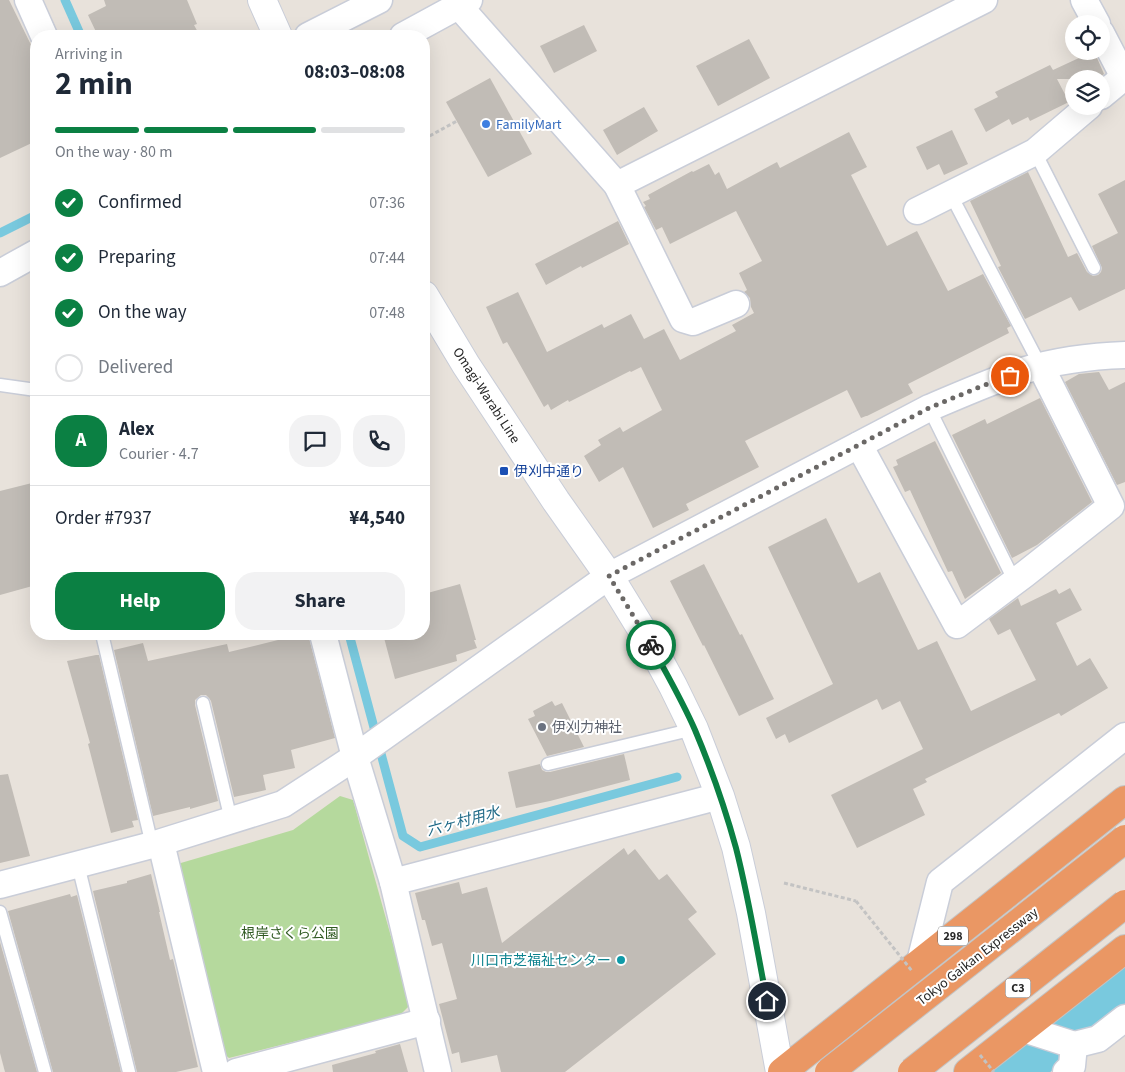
<!DOCTYPE html>
<html lang="en">
<head>
<meta charset="utf-8">
<style>
  body { margin:0; font-family:"Source Sans 3","Noto Sans JP",sans-serif; background:#f2f2f3; color:#1f2937; height:100vh; display:flex; flex-direction:column; font-size:19px; white-space:nowrap }
  * { box-sizing:border-box; margin:0 }
  p { font-size:16px; color:#747a83 }
  .icon { flex:none; width:28px; height:28px; fill:none; stroke:currentColor; stroke-width:2; stroke-linecap:round; stroke-linejoin:round }
  .map { position:relative; flex:1; overflow:hidden }
  .side { position:absolute; left:30px; top:30px; width:400px; height:610px; display:flex; flex-direction:column; background:#fff; border-radius:20px; box-shadow:0 5px 20px #0002 }
  .side>* { flex:none }
  .fabs { position:absolute; left:1065px; top:15px; display:grid; gap:10px }
  .fabs a { display:grid; place-items:center; width:45px; height:45px; border-radius:50%; background:#fff; box-shadow:0 5px 20px #0002; font-size:25px }
  .pin { position:absolute; display:grid; place-items:center; width:42px; height:42px; color:#fff; margin:-21px; border:2px solid #fff; border-radius:50%; box-shadow:0 1px 5px #0007 }
  .courier { position:absolute; display:grid; place-items:center; width:50px; height:50px; margin:-25px; border:4px solid #0b8043; border-radius:50%; background:#fff; color:#222; box-shadow:0 1px 6px #0007 }
  .overview em { font-style:normal; font-weight:700 }
  .overview div { display:flex; flex-direction:column-reverse }
  .overview { display:flex; align-items:center; justify-content:space-between; height:85px; padding:0 25px }
  h1 { font-size:32px; font-weight:700; line-height:38px }
  .bar { display:grid; grid-template-columns:repeat(4,1fr); gap:8px 5px; align-content:center; height:60px; padding:0 25px }
  .bar i { height:6px; border-radius:4px; background:#e0e1e3 }
  .bar .on { background:#0b8043 }
  .bar p { grid-column:span 4 }
  .line { display:flex; align-items:center; gap:12px; padding:0 25px; border-top:1px solid #e0e1e3 }
  .line div { flex:1 }
  .round { display:grid; place-items:center; flex:none; width:52px; height:52px; border-radius:20px; background:#f2f2f3 }
  ol { padding:0 25px; list-style:none }
  li { display:flex; align-items:center; gap:15px; height:55px }
  li p { margin-inline-start:auto }
  li .icon { padding:5px; border-radius:50%; background:#0b8043; color:#fff; stroke-width:4 }
  li:last-child { color:#747a83 }
  li i { width:28px; height:28px; border:2px solid #e0e1e3; border-radius:50% }
  .primary-button { display:flex; gap:10px; margin-top:auto; padding:10px 25px }
  .primary-button a { flex:1; height:58px; border-radius:20px; background:#0b8043; color:#fff; font-size:20px; font-weight:700; line-height:58px; text-align:center }
  .primary-button a+a { background:#f2f2f3; color:#1f2937 }
  .map>svg:first-child { display:block }
  .green { fill:#b5d99d }
  .lines { fill:none; stroke-linecap:round; stroke-linejoin:round }
  .stream { stroke:#79c9de; stroke-width:9 }
  .river { stroke:#79c9de; stroke-width:54 }
  .building { fill:#c1bcb6 }
  .lane-casing { stroke:#c9cdd8; stroke-width:15 }
  .street-casing { stroke:#c9cdd8; stroke-width:29 }
  .secondary-casing { stroke:#c9cdd8; stroke-width:30 }
  .highway-casing { stroke:#c3c3c3; stroke-width:30 }
  .path { stroke:#c3c3c3; stroke-width:3; stroke-dasharray:4 2.5; stroke-linecap:butt }
  .lane { stroke:#fff; stroke-width:12 }
  .street { stroke:#fff; stroke-width:26 }
  .secondary { stroke:#fff; stroke-width:28 }
  .highway { stroke:#ea9764; stroke-width:28 }
  .highway-bridge-casing { stroke:#c3c3c3; stroke-width:30; stroke-linecap:butt }
  .path-bridge { stroke:#c3c3c3; stroke-width:3; stroke-dasharray:4 2.5; stroke-linecap:butt }
  .highway-bridge { stroke:#ea9764; stroke-width:28 }
  .done { stroke:#6b6866; stroke-width:5; stroke-dasharray:0 9 }
  .route { stroke:#0b8043; stroke-width:6 }
  .shop-dot { fill:#3f7fe0; stroke:#fff; stroke-width:2 }
  .transit-dot { fill:#1a4fb4; stroke:#fff; stroke-width:2 }
  .worship-dot { fill:#6b7280; stroke:#fff; stroke-width:2 }
  .culture-dot { fill:#0f9aa8; stroke:#fff; stroke-width:2 }
  .labels { text-anchor:middle; stroke-width:4; stroke-linejoin:round; paint-order:stroke }
  .shield { fill:#fff; stroke:#686868; stroke-width:1 }
  .shield-label { font-size:12px; font-weight:bold; fill:#272727 }
  .shop-label { font-size:14px; fill:#366cbe; stroke:#fff; text-anchor:start }
  .street-label { font-size:14px; fill:#272727; stroke:#fff }
  .transit-label { font-size:14px; fill:#164399; stroke:#fff; text-anchor:start }
  .worship-label { font-size:14px; fill:#5b616d; stroke:#fff; text-anchor:start }
  .park-label { font-size:14px; fill:#305a22; stroke:#fff }
  .culture-label { font-size:14px; fill:#0d838f; stroke:#fff; text-anchor:end }
  .water-label { font-size:15px; font-style:italic; fill:#1d6886; stroke:#fff }
</style>
</head>
<body>
<div class="map">
<svg width="1125" height="1072" viewBox="0 0 1125 1072">
  <rect width="100%" height="100%" fill="#e8e2db"/>
  <path class="green" d="M340 796 353 800 410 1005 400 1015 229 1058 219 1050 174 865 293 830Z"/>
  <g class="lines">
    <g class="stream">
      <path d="M65 0 81 36"/>
      <path d="M0 233 36 215"/>
      <path d="M349 634 403 836 420 847 677 777"/>
    </g>
    <path class="river" d="M1007 1072 1125 978"/>
  </g>
  <g class="building">
    <path d="M0 0H9L36 55V141L0 158Z"/>
    <path d="M104 0H187L197 24 194 25 200 36H98L88 15 106 6Z"/>
    <path d="M584 25 597 51 554 73 540 46Z"/>
    <path d="M749 39 770 78 718 106 696 66Z"/>
    <path d="M1094 51 1104 74 1098 79H1057L1069 102 1030 121 1028 117 1012 125 1009 119 986 132 974 109 998 97 995 92 1050 65 1053 70Z"/>
    <path d="M490 78 532 154 488 177 446 102Z"/>
    <path d="M644 107 658 131 617 155 603 130Z"/>
    <path d="M952 130 968 164 944 175 939 164 927 170 916 147Z"/>
    <path d="M849 132 867 167 851 175 887 246 917 231 948 291 983 274 1011 326 1007 328 1009 333 908 384 913 393 867 416H866L861 418 847 390 745 441 759 467 686 504 689 510 653 528 623 467 599 482 584 456 601 445 598 440 620 427 623 432 662 410 641 367 631 372 630 371 569 402 568 400 551 410 548 404 544 407 507 342 503 344 486 307 518 292 547 352 602 324 604 328 631 314 644 339 664 329 680 360 736 331 732 325 754 313 751 307 750 298 744 292 747 290 739 273 762 261 736 211 670 244 662 227 656 230 644 207 646 206 643 202 650 199 648 195 692 171 693 172 709 164 715 175 719 172 727 189 777 162 780 168Z"/>
    <path d="M1028 172 1068 257 1077 253 1087 272 1093 276 1098 275 1101 272 1102 268 1092 246 1118 233 1098 194 1125 180V289L1079 311 1071 297 1025 319 998 267 1001 266 970 201Z"/>
    <path d="M618 221 629 244 582 268 581 266 546 285 535 264Z"/>
    <path d="M1099 372 1109 390 1125 382V482L1117 485 1065 382 1079 374Z"/>
    <path d="M1040 398 1092 502 1037 545 1012 558 952 435 985 419 987 424Z"/>
    <path d="M935 441 1001 573 965 599 952 571 948 572 910 490 905 492 893 467 898 465 896 460Z"/>
    <path d="M36 482V585L0 595V491Z"/>
    <path d="M826 518 858 583 880 572 918 650 937 641 971 711 1036 680 1010 629 998 635 989 619 1018 598 1021 606 1056 589 1059 594 1070 588 1082 610 1056 623 1077 666 1090 658 1108 688 1061 716 1059 713 925 779 927 782 913 789 925 815 857 848 831 795 923 749 900 701 882 710 877 699 789 743 785 734 776 739 766 718 833 684 768 547Z"/>
    <path d="M704 564 740 635 742 634 774 699 739 716 704 645 703 646 670 581Z"/>
    <path d="M460 584 476 640H474L477 648 456 655 457 661 395 679 383 634H424V594Z"/>
    <path d="M276 634H308L335 738 291 750 295 768 263 775 266 790 234 797 211 701 209 698 206 695H201L195 700V705L218 801 190 809V807L153 816 114 650 143 643 148 661 227 644 229 652 278 640Z"/>
    <path d="M96 655H99L138 820 132 821 134 827 111 833 88 744 90 743 67 661Z"/>
    <path d="M552 701 555 706 562 703 584 747 547 756 528 719 535 716 533 711Z"/>
    <path d="M624 754 630 780 550 801 516 808 508 772 540 764 542 770 546 772H550Z"/>
    <path d="M8 774 30 856 0 863V775Z"/>
    <path d="M624 848 628 855 635 849 659 880 667 874 697 912 688 919 716 954 565 1072H501L497 1055 461 1063 459 1052 452 1054 439 1004 457 999 442 943 432 946 425 920H422L415 893 459 882 462 894 487 887 502 943Z"/>
    <path d="M151 874 160 912H159L170 960 173 959 198 1067 176 1072H137L93 891 127 883V881Z"/>
    <path d="M70 894 71 897 77 895 121 1072H53L8 911Z"/>
    <path d="M0 942 37 1072H5L0 1053Z"/>
    <path d="M400 1044 408 1072H333L332 1065 376 1053 375 1051Z"/>
  </g>
  <g class="lines">
    <defs>
      <g id="lane">
        <path d="M1035 152 1094 268"/>
        <path d="M951 195 1041 367"/>
        <path d="M0 385 36 390"/>
        <path d="M929 408 1015 582"/>
        <path d="M102 634 152 845"/>
        <path d="M203 703 231 820"/>
        <path d="M548 764 694 729"/>
        <path d="M78 865 129 1072"/>
        <path d="M0 912 45 1072"/>
      </g>
      <g id="street">
        <path d="M28 0 44 36"/>
        <path d="M1084 0 1097 24"/>
        <path d="M458 5 617 185 683 319 693 322 736 304"/>
        <path d="M1101 33 1125 79"/>
        <path d="M308 36 379 0"/>
        <path d="M403 36 469 0"/>
        <path d="M1101 96 1124 77"/>
        <path d="M617 185 984 0"/>
        <path d="M917 211 1035 152 1089 106"/>
        <path d="M0 273 36 253"/>
        <path d="M859 445 957 625 1025 574 1111 506 1041 367"/>
        <path d="M323 634 355 757 393 882 438 1072"/>
        <path d="M161 843 216 1072"/>
        <path d="M393 882 720 796"/>
        <path d="M0 885 152 845 283 804 355 757 609 576 929 408C960 395 991 381 1022 371 1055 361 1091 356 1125 355"/>
        <path d="M920 962 940 882 1125 736"/>
        <path d="M1024 1029 1074 1045 1098 1039 1125 1018"/>
        <path d="M236 1072 427 1021"/>
        <path d="M1066 1072 1072 1066 1074 1045"/>
      </g>
      <g id="secondary">
        <path d="M262 0 278 36"/>
        <path d="M424 295 466 365 509 430 556 501 609 576 647 638 673 686 694 729 720 796 736 847 751 913 780 1072"/>
      </g>
      <g id="highway">
        <path d="M782 1072 1125 800"/>
        <path d="M968 1072 1125 949"/>
      </g>
    </defs>
    <use href="#lane" class="lane-casing"/>
    <use href="#street" class="street-casing"/>
    <use href="#secondary" class="secondary-casing"/>
    <use href="#highway" class="highway-casing"/>
    <g class="path">
      <path d="M424 139 457 121"/>
      <path d="M784 883 856 901"/>
    </g>
    <use href="#lane" class="lane"/>
    <use href="#street" class="street"/>
    <use href="#secondary" class="secondary"/>
    <use href="#highway" class="highway"/>
    <defs>
      <g id="highway-bridge">
        <path d="M829 1072 1125 839"/>
        <path d="M912 1072 1125 904"/>
      </g>
    </defs>
    <use href="#highway-bridge" class="highway-bridge-casing"/>
    <g class="path-bridge">
      <path d="M856 901 912 971"/>
      <path d="M980 1055 994 1072"/>
    </g>
    <use href="#highway-bridge" class="highway-bridge"/>
  </g>
  <g class="lines">
    <path class="done" d="M651 645 609 576 929 408 982 386 1010 376"/>
    <path class="route" d="M651 645C666 673 682 700 695 730 711 768 725 808 736 848 749 899 757 950 767 1001"/>
  </g>
  <circle class="shop-dot" cx="486" cy="124" r="5"/>
  <rect class="transit-dot" x="499" y="466" width="10" height="10" rx="2.5"/>
  <circle class="worship-dot" cx="542" cy="727" r="5"/>
  <circle class="culture-dot" cx="621" cy="960" r="5"/>
  <g class="labels">
    <g class="shield">
      <rect x="938" y="926.5" width="30" height="19" rx="4"/>
      <rect x="1005.5" y="978.5" width="25" height="19" rx="4"/>
    </g>
    <g class="shield-label">
      <text x="953" y="940">298</text>
      <text x="1018" y="992">C3</text>
    </g>
    <g class="shop-label">
      <text x="496" y="129">FamilyMart</text>
    </g>
    <g class="street-label">
      <text transform="translate(487 395) rotate(57)" y="5">Omagi-Warabi Line</text>
      <text transform="translate(977 956) rotate(-38)" y="5">Tokyo Gaikan Expressway</text>
    </g>
    <g class="transit-label">
      <text x="514" y="476">伊刈中通り</text>
    </g>
    <g class="worship-label">
      <text x="552" y="732">伊刈力神社</text>
    </g>
    <g class="park-label">
      <text x="290" y="938">根岸さくら公園</text>
    </g>
    <g class="culture-label">
      <text x="611" y="965">川口市芝福祉センター</text>
    </g>
    <g class="water-label">
      <text transform="translate(463 821) rotate(-15)" y="5">六ヶ村用水</text>
    </g>
  </g>
</svg>
<div class="fabs">
<a><svg class="icon" aria-label="locate" viewBox="0 0 24 24"><circle cx="12" cy="12" r="6"/><path d="M12 2v4M12 18v4M2 12h4M18 12h4"/></svg></a>
<a><svg class="icon" aria-label="layers" viewBox="0 0 24 24"><path d="M12 4l9 5-9 5-9-5zM3 14l9 5 9-5"/></svg></a>
</div>
<div class="pin" style="left:1010px;top:376px;background:#ea580c"><svg class="icon" aria-label="bag" viewBox="0 0 24 24"><path d="M5 8h14l-1 12H6zM9 8a3 3 0 0 1 6 0"/></svg></div>
<div class="pin" style="left:767px;top:1001px;background:#1f2937"><svg class="icon" aria-label="home" viewBox="0 0 24 24"><path d="M3 11l9-7 9 7M6 9v11h12V9"/></svg></div>
<div class="courier" style="left:651px;top:645px"><svg class="icon" aria-label="bike" viewBox="0 0 24 24"><circle cx="6" cy="16" r="4"/><circle cx="18" cy="16" r="4"/><path d="M6 16l4-8h5l3 8M10 8l3 8H6M13 5h3"/></svg></div>
<section class="side">
<div class="overview"><div><h1>2 min</h1><p>Arriving in</p></div><em>08:03–08:08</em></div>
<div class="bar"><i class="on"></i><i class="on"></i><i class="on"></i><i></i><p>On the way · 80 m</p></div>
<ol>
<li><svg class="icon" aria-label="check" viewBox="0 0 24 24"><path d="M5 12l5 5 9-10"/></svg>Confirmed<p>07:36</p></li>
<li><svg class="icon" aria-label="check" viewBox="0 0 24 24"><path d="M5 12l5 5 9-10"/></svg>Preparing<p>07:44</p></li>
<li><svg class="icon" aria-label="check" viewBox="0 0 24 24"><path d="M5 12l5 5 9-10"/></svg>On the way<p>07:48</p></li>
<li><i></i>Delivered</li>
</ol>
<div class="line" style="height:90px"><b class="round" style="background:#0b8043;color:#fff">A</b><div><b>Alex</b><p>Courier · 4.7</p></div><a class="round"><svg class="icon" aria-label="chat" viewBox="0 0 24 24"><path d="M4 5h16v11H9l-5 4z"/></svg></a><a class="round"><svg class="icon" aria-label="phone" viewBox="0 0 24 24"><path d="M5 4h4l2 5-3 2q2 4 5 5l2-3 5 2v4C11 20 4 13 5 4z"/></svg></a></div>
<div class="line" style="height:65px"><div>Order #7937</div><b>¥4,540</b></div>
<div class="primary-button"><a>Help</a><a>Share</a></div>
</section>
</div>
</body>
</html>
